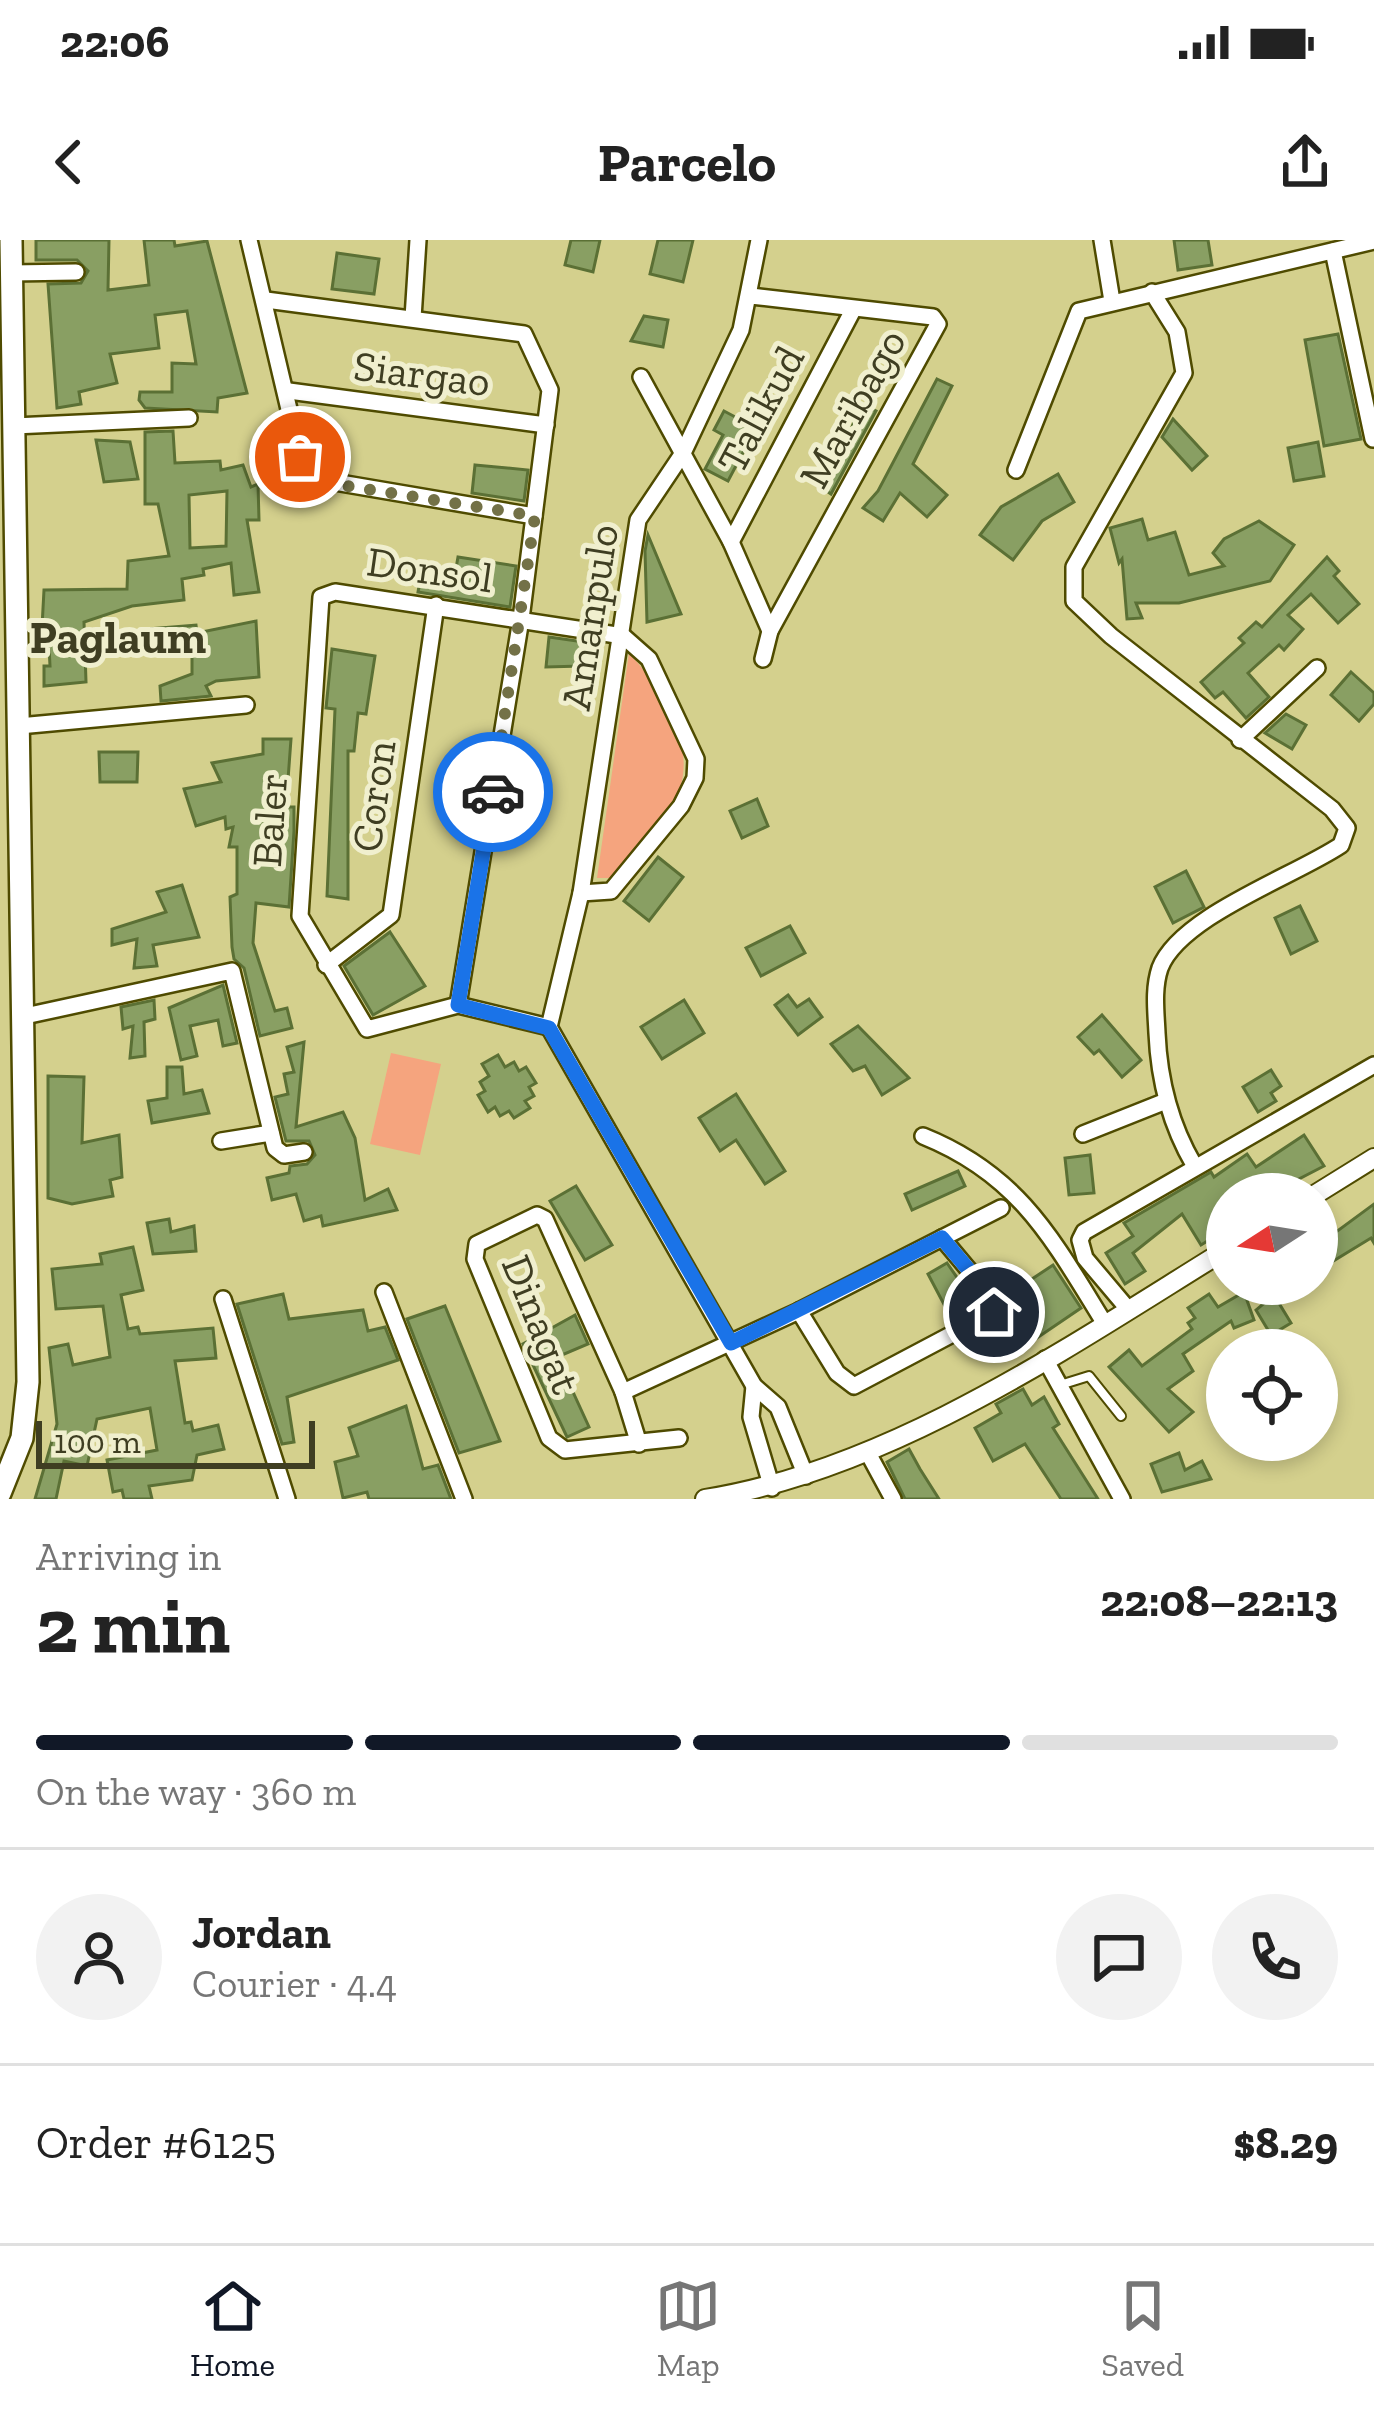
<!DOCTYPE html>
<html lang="en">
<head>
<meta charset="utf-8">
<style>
  body { margin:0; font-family:"Zilla Slab",serif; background:#f2f2f2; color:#222; height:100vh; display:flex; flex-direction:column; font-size:45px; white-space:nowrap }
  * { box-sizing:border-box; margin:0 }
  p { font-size:39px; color:#767676 }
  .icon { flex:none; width:66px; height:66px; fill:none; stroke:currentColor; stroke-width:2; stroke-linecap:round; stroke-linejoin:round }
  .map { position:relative; height:1259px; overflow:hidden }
  .panel { display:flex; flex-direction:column; background:#fff; flex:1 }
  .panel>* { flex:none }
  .needle { width:78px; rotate:258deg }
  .tools { position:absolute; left:1206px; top:933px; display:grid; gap:24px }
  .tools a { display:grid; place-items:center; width:132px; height:132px; border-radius:50%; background:#fff; box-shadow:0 6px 18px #0003; font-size:60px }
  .scale { position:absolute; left:36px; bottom:30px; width:279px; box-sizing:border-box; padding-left:12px; border:6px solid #3f3e22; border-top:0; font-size:33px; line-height:42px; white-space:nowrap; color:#3f3e22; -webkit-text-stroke:9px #f0efce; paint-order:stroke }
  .pin { position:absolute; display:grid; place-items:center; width:102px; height:102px; color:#fff; margin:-51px; border:6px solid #fff; border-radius:50%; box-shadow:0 3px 12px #0007 }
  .courier { position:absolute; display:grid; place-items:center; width:120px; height:120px; margin:-60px; border:9px solid #1a73e8; border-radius:50%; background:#fff; color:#222; box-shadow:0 3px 15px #0007 }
  .summary em { font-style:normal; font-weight:700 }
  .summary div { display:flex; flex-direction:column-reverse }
  .summary { display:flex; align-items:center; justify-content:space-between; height:204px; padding:0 36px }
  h1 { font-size:78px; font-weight:700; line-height:90px }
  .bar { display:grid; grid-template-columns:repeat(4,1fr); gap:18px 12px; align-content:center; height:144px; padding:0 36px }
  .bar i { height:15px; border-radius:9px; background:#e0e0e0 }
  .bar .active { background:#111827 }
  .bar p { grid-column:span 4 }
  .line { display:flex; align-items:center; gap:30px; padding:0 36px; border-top:3px solid #e0e0e0 }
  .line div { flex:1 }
  .round { display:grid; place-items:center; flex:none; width:126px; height:126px; border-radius:63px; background:#f2f2f2 }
  .status { display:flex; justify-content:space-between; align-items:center; height:84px; padding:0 60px; background:#fff; direction:ltr }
  .status svg { height:33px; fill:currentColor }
  header { display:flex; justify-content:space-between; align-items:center; height:156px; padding:0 36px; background:#fff; font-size:54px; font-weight:700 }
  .menu { display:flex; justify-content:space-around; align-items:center; height:168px; border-top:3px solid #e0e0e0; background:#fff; font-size:33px; color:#767676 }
  .menu a { display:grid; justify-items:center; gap:6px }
  .menu .active { color:#111827 }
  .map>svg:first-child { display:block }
  .green { fill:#f5a47e }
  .building { fill:#899f63; stroke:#5b7035; stroke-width:3; fill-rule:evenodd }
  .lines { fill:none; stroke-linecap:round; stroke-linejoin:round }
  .service-casing { stroke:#4f4b00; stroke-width:12 }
  .minor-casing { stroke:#4f4b00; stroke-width:20 }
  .tertiary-casing { stroke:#4f4b00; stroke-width:22 }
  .secondary-casing { stroke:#4f4b00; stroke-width:26 }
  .service { stroke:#fff; stroke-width:8 }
  .minor { stroke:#fff; stroke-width:15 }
  .tertiary { stroke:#fff; stroke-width:18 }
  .secondary { stroke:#fff; stroke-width:21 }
  .done { stroke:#737147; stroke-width:12; stroke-dasharray:0 21.6 }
  .route { stroke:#1a73e8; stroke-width:15 }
  .labels { text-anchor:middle; stroke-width:10; stroke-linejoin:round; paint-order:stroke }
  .street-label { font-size:42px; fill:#3f3e22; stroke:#f0efce }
  .neighbourhood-label { font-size:45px; font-weight:bold; fill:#3f3e22; stroke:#f0efce }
</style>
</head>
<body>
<div class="status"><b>22:06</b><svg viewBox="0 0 49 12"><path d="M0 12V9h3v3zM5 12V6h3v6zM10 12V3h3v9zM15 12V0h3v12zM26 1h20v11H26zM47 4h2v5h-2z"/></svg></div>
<header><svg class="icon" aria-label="back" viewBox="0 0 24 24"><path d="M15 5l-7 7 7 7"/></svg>Parcelo<svg class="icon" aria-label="share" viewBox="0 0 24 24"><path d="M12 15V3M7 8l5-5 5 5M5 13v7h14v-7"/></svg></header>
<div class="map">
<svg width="1374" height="1259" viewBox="0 0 1374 1259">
  <rect width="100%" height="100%" fill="#d4d08d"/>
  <g class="green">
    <path d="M629 413C660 447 697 502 679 551 668 581 636 612 618 638H597Z"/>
    <path d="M391 813 441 824 420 915 370 904Z"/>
  </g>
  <g class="building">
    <path d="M36 0H109L108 50 149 45 144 0H174L175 6 207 1 247 153 218 158 217 172 145 168 139 160 140 152H172V123L196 124 187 71 155 75 159 108 110 114 117 143 79 152 81 164 57 168 48 44 81 43 88 31 77 20H36Z"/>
    <path d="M571 0H600L593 32 565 25Z"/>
    <path d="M658 0H693L683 42 650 34Z"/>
    <path d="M1174 0H1208L1212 25 1178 30Z"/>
    <path d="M337 13 379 19 374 54 332 49Z"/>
    <path d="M644 76 668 80 663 107 631 101Z"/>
    <path d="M1338 94 1361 199 1324 206 1305 100Z"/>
    <path d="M937 139 952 146 913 224 947 255 927 277 900 253 883 281 863 268 878 251Z"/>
    <path d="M860 163 876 171 831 254 815 243 851 190Z"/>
    <path d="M724 171 756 188 728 241 705 229 723 195 714 190Z"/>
    <path d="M1173 179 1207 216 1192 230 1162 197Z"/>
    <path d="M173 191 175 223 220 221 221 230 243 225 251 247 258 244 259 280H247L259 352 234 355 231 323 203 329 204 335 182 339 184 360 132 366 84 382 86 442 44 446V426H50L48 387H42L44 350 127 349 128 321 169 316 158 264H145V192ZM227 251 226 306 190 308 189 255Z"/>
    <path d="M96 200 130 202 138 239 104 242Z"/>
    <path d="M1318 202 1324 236 1294 241 1288 208Z"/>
    <path d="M475 225 528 230 524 261 472 253Z"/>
    <path d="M1058 234 1074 262 1042 281 1013 320 980 295 1001 267Z"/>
    <path d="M1142 279 1148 300 1175 292 1189 335 1224 326 1213 313 1224 299 1259 281 1294 305 1270 341 1179 363H1136L1142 378 1127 379 1122 319 1119 323 1110 288Z"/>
    <path d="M648 295 681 374 647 382 645 311Z"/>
    <path d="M458 317 516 326 510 367 418 352 422 329 455 334Z"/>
    <path d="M1327 317 1339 331 1334 336 1359 364 1338 383 1311 354 1288 375 1303 389 1284 410 1279 405 1248 433 1269 457 1246 478 1223 452 1215 458 1201 442 1244 403 1239 398 1256 382 1262 387Z"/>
    <path d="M256 381 259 437 216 441 206 446 211 456 161 461 160 446 192 434V406L151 409 146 389 196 385 197 393Z"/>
    <path d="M549 397 584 402 582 426 546 427Z"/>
    <path d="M332 409 375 416 366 474 358 473 354 511H348V659L327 656 335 469 326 468Z"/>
    <path d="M1351 432 1374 453V464L1359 481 1331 455Z"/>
    <path d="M1286 474 1306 485 1292 509 1265 493Z"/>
    <path d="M263 499H291L286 567H294V591L289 667 256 663 253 703 275 771 287 768 292 788 260 796 244 728 234 719 232 707 230 657 237 654V607H229L233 587 226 589 225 577 196 586 184 549 221 542 212 523 263 514Z"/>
    <path d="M99 512H138L137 542H100Z"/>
    <path d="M757 559 768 586 742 598 730 571Z"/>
    <path d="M658 617 683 637 649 681 624 661Z"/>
    <path d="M1186 631 1204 667 1173 683 1155 647Z"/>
    <path d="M182 645 199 697 153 705 157 726 134 728 137 699 112 705V689L166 672 157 652Z"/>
    <path d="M1300 666 1317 701 1291 714 1275 678Z"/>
    <path d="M790 686 805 713 761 736 746 708Z"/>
    <path d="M390 692 425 746 373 775 344 726Z"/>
    <path d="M223 745 237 803 223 806 218 780 190 786 197 816 181 820 169 768Z"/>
    <path d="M788 755 797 767 809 759 822 777 798 795 775 765Z"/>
    <path d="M154 760 155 779 144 782 145 816 130 818 133 786 123 789 121 767Z"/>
    <path d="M684 760 704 793 662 819 641 787Z"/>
    <path d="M1102 775 1141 820 1122 837 1099 810 1094 814 1078 797Z"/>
    <path d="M858 786 909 838 882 855 865 826 853 831 831 804Z"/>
    <path d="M304 802 296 887 343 872 355 898 365 960 388 949 397 970 323 986 321 976 304 981 296 954 272 960 267 938 289 933 290 926 307 924 315 915 309 901H286L275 857 288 854 284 834 294 832 287 807Z"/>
    <path d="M498 815 505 827 514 822 519 831 526 827 536 843 529 847 534 856 525 861 530 868 514 878 509 871 500 876 495 867 488 872 478 855 485 851 480 842 489 836 482 824Z"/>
    <path d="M167 827H182L184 854 202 850 209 873 152 883 148 861 167 858Z"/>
    <path d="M1271 830 1281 846 1271 853 1276 861 1258 872 1243 847Z"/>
    <path d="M48 836 84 837 82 903 119 895 122 937 110 940 113 956 72 964 48 958Z"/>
    <path d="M736 854 785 931 765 944 736 900 720 911 699 878Z"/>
    <path d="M1304 895 1324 926 1270 954H1227V989L1201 1005 1182 974 1133 1013 1145 1031 1125 1044 1106 1013 1133 996 1124 983 1211 932 1214 937 1247 914 1256 927Z"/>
    <path d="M1090 915 1094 953 1069 955 1065 918Z"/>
    <path d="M958 931 965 946 912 970 905 954Z"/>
    <path d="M576 946 612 1005 585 1020 550 961Z"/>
    <path d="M1374 964V1003L1371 998 1317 1031V1006Z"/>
    <path d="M169 979 171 992 194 986 196 1011 153 1014 147 983Z"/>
    <path d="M133 1007 143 1050 121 1055 128 1089 138 1087 140 1094 213 1088 216 1118 175 1121 185 1183 191 1182 193 1191 218 1185 224 1209 197 1215 192 1240 149 1246 152 1259H124L122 1250 113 1252 107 1220 157 1210 150 1168 97 1179 87 1226 64 1221 56 1259H35L57 1184 49 1108 68 1104 73 1125 110 1117 103 1066 56 1069 52 1029 102 1024 100 1014Z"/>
    <path d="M947 1023 972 1059 948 1072 928 1034Z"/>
    <path d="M1053 1025 1081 1068 1037 1098 1008 1055Z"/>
    <path d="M1244 1052 1254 1080 1234 1088 1231 1081 1183 1114 1193 1131 1168 1149 1193 1172 1169 1192 1109 1127 1129 1110 1142 1126 1192 1089 1188 1083 1195 1078 1188 1068 1209 1054 1218 1067Z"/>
    <path d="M283 1054 289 1079 363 1070 368 1091 385 1087 398 1120 287 1157 294 1202 282 1204 237 1064Z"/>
    <path d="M1274 1055 1291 1083 1271 1095 1256 1070Z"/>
    <path d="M445 1066 500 1201 459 1213 407 1079Z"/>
    <path d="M575 1075 588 1104 557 1117 589 1187 567 1197 523 1104Z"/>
    <path d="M1023 1149 1032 1165 1044 1157 1059 1184 1053 1188 1098 1259H1061L1025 1204 993 1221 975 1188 1001 1173 996 1164Z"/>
    <path d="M406 1166 423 1229 438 1225 451 1259H369L367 1252 343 1258 335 1222 358 1216 349 1188Z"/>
    <path d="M909 1209 920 1229 939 1259H905L887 1222Z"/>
    <path d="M1179 1213 1185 1230 1202 1221 1211 1239 1162 1252 1151 1224Z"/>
  </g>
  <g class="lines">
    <defs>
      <path id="service" d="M1060 1145 1089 1136 1121 1176"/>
      <g id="minor">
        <path d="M249 0 305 237 534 276"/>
        <path d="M1102 0 1112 61"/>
        <path d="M1333 11 1373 199"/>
        <path d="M11 33 76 32"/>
        <path d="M1152 52 1177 92 1184 133 1074 327V361L1111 396 1332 569 1347 588 1341 605C1295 636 1180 676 1160 728 1153 749 1156 771 1157 793 1159 840 1170 884 1194 925"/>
        <path d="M751 56 933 77 938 84 770 391 763 419"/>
        <path d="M266 60 524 94 550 150 521 379 458 765"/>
        <path d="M413 78 418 0"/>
        <path d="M641 137 731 302 770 391"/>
        <path d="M289 151 546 185"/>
        <path d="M14 186 189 178"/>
        <path d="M1016 230 1079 71 1374 1"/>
        <path d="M731 302 853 70"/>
        <path d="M19 486 246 465"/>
        <path d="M1240 500 1317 428"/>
        <path d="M326 725 391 675 436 365"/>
        <path d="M25 776 232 731 275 908 284 915 304 912"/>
        <path d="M549 787 458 765 367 789 300 676 321 357 335 352 623 396 649 419 696 519 695 538 681 566 611 651 581 653"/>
        <path d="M549 787 581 653 638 280 683 213 741 90 759 0"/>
        <path d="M549 787 754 1146 778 1167 806 1236"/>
        <path d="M1083 894 1166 861"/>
        <path d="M923 896C1020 935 1053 1000 1105 1084"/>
        <path d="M221 901 271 893"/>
        <path d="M384 1052 464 1259"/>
        <path d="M223 1059 287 1259"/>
        <path d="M1128 1069 1085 1018 1080 1000 1084 992 1374 825"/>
        <path d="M799 1071 837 1133 854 1146 994 1072V1060L942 998"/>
        <path d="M1045 1119 1122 1259"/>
        <path d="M754 1146 751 1177 772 1248"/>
        <path d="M623 1152 799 1071 1001 968"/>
        <path d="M639 1204 623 1152 545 979 537 975 477 1004 475 1019 549 1198 565 1210 679 1198"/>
        <path d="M868 1213 893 1259"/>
      </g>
      <g id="tertiary">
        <path d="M1316 954 1374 918"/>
        <path d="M705 1259C892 1229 1068 1107 1227 1009"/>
      </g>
      <path id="secondary" d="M0 1253 22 1198 28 1142 11 0"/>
    </defs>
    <use href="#service" class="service-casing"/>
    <use href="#minor" class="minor-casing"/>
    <use href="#tertiary" class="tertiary-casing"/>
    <use href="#secondary" class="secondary-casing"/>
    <use href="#service" class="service"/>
    <use href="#minor" class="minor"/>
    <use href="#tertiary" class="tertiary"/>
    <use href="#secondary" class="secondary"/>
  </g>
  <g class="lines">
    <path class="done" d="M300 217 309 240 535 276 493 552"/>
    <path class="route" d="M493 552 458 765 549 788 731 1103 942 998 994 1060V1072"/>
  </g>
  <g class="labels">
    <g class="street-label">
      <text transform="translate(422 133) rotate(7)" y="15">Siargao</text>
      <text transform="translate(852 168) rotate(-61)" y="15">Maribago</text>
      <text transform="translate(760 169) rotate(-62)" y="15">Talikud</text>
      <text transform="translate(430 329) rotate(8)" y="15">Donsol</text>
      <text transform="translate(589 377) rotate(-81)" y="15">Amanpulo</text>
      <text transform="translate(373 556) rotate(-82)" y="15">Coron</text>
      <text transform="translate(269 580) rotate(-86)" y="15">Baler</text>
      <text transform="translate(542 1084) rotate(68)" y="15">Dinagat</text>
    </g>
    <g class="neighbourhood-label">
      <text x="118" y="413">Paglaum</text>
    </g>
  </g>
</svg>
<div class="tools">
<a><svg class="needle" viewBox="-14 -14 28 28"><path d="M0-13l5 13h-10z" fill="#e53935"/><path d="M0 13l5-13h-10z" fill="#767676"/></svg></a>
<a><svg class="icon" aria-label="locate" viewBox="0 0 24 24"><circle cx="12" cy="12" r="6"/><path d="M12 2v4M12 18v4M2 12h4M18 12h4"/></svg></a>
</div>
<div class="scale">100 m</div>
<div class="pin" style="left:300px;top:217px;background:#ea580c"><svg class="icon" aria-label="bag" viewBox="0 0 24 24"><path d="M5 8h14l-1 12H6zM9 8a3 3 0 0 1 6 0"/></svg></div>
<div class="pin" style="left:994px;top:1072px;background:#1f2937"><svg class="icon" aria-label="home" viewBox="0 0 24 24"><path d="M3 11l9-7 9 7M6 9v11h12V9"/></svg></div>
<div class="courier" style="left:493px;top:552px"><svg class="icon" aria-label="car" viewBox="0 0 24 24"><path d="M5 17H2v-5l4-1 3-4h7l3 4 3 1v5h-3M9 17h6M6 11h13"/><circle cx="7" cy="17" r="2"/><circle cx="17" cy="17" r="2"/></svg></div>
</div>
<section class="panel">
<div class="summary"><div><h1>2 min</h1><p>Arriving in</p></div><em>22:08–22:13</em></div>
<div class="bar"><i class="active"></i><i class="active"></i><i class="active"></i><i></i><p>On the way · 360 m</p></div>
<div class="line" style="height:216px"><a class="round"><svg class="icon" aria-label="person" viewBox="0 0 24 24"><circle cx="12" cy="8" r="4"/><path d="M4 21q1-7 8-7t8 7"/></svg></a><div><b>Jordan</b><p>Courier · 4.4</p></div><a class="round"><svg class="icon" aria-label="chat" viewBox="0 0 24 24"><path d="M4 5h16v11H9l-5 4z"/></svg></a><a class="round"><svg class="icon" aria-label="phone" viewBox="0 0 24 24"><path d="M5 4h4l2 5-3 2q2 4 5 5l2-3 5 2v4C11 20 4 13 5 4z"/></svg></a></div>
<div class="line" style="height:156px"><div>Order #6125</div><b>$8.29</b></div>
</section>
<nav class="menu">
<a class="active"><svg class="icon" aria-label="home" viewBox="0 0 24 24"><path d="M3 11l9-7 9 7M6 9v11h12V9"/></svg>Home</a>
<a><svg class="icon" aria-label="map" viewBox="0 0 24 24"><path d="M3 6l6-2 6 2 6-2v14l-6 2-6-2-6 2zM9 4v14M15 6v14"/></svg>Map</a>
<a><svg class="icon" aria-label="saved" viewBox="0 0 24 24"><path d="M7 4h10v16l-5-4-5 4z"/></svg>Saved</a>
</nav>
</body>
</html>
